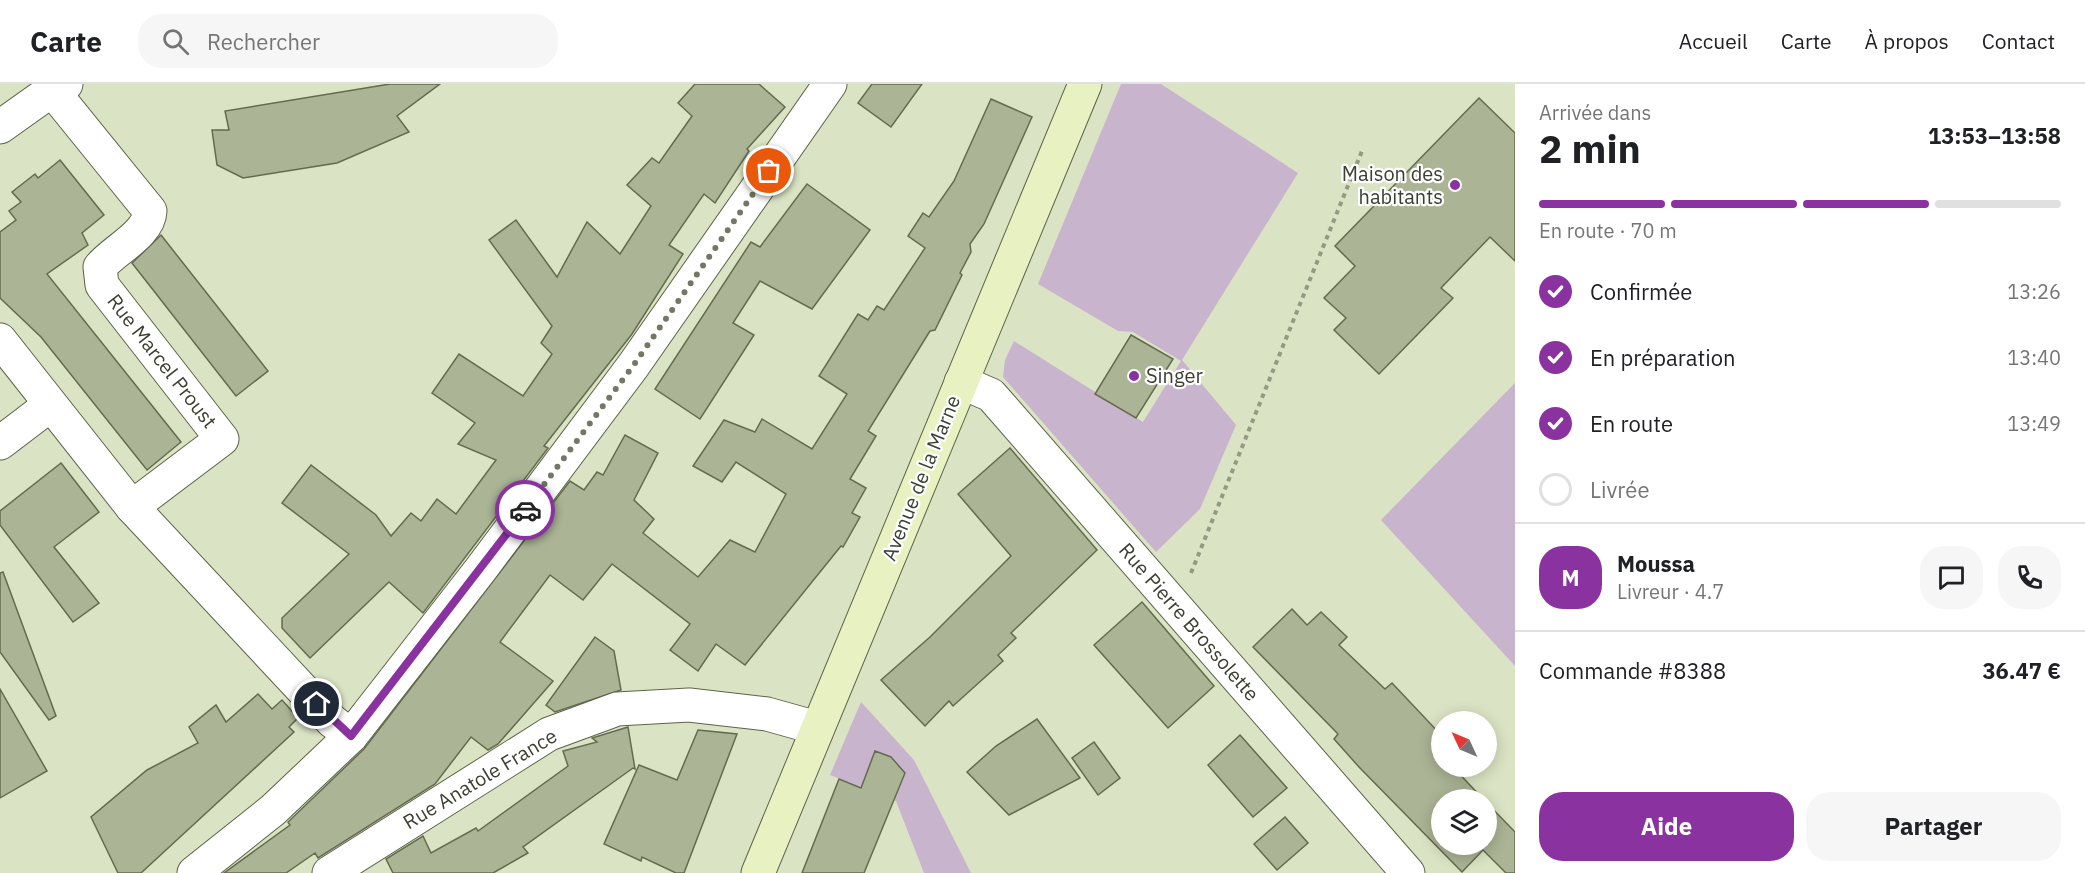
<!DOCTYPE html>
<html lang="fr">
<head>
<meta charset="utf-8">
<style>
  body { margin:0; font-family:"IBM Plex Sans",sans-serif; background:#f6f6f6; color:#202124; height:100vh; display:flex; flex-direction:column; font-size:22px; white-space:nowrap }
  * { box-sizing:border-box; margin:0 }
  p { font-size:20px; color:#757577 }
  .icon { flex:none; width:33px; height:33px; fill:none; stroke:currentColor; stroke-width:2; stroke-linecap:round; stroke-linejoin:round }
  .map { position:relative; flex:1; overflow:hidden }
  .sheet { display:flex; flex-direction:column; background:#fff; width:570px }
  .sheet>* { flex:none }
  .needle { width:39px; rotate:314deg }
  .buttons { position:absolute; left:1431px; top:627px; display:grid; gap:12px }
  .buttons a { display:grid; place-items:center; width:66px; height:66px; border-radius:50%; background:#fff; box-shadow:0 3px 15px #0003; font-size:30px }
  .pin { position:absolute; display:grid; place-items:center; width:51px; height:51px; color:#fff; margin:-26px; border:3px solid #fff; border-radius:50%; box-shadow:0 2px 6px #0007 }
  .courier { position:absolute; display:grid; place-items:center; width:60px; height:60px; margin:-30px; border:4px solid #8a33a0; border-radius:50%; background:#fff; color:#222; box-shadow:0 2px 8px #0007 }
  .headline em { font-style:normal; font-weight:700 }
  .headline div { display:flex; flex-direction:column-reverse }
  .headline { display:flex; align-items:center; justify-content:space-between; height:102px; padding:0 24px }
  h1 { font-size:39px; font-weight:700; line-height:45px }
  .bar { display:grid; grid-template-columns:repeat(4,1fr); gap:9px 6px; align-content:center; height:72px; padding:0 24px }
  .bar i { height:8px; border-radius:4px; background:#e0e0e0 }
  .bar .current { background:#8a33a0 }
  .bar p { grid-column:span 4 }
  .line { display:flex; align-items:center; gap:15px; padding:0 24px; border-top:2px solid #e0e0e0 }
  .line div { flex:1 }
  .round { display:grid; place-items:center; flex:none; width:63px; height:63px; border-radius:24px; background:#f6f6f6 }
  ol { padding:0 24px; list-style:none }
  li { display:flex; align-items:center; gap:18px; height:66px }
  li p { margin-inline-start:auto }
  li .icon { padding:6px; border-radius:50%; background:#8a33a0; color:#fff; stroke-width:4 }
  li:last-child { color:#757577 }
  li i { width:33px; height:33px; border:3px solid #e0e0e0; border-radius:50% }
  .action { display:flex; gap:12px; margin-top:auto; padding:12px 24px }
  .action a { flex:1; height:69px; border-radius:24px; background:#8a33a0; color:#fff; font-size:24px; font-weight:700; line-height:69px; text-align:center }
  .action a+a { background:#f6f6f6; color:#202124 }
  header { display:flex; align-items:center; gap:36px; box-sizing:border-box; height:84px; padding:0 30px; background:#fff; border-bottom:2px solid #e0e0e0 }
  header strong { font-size:28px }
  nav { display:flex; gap:33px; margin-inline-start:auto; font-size:21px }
  .search { width:420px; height:54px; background:#f6f6f6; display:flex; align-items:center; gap:15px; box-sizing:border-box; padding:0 21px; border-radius:24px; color:#757577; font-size:22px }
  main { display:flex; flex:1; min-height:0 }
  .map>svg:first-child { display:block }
  .green { fill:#c9b4ce }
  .building { fill:#abb495; stroke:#646b4f; stroke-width:1.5 }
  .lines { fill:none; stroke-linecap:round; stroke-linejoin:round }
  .street-casing { stroke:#5c6347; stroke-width:35 }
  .secondary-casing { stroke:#5c6347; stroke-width:35 }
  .path { stroke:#939a83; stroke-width:4; stroke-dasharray:4.5 4.5; stroke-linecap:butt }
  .street { stroke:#fff; stroke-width:33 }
  .secondary { stroke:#e8f1c1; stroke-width:33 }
  .done { stroke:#737865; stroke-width:6; stroke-dasharray:0 10.8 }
  .route { stroke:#8a33a0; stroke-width:8 }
  .poi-dot { fill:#8a33a0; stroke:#fff; stroke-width:2 }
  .labels { text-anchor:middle; stroke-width:4.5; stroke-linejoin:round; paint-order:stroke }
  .poi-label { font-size:20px; fill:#3b3f32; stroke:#fff; text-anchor:end }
  .street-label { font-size:20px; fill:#3b3f32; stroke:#fff }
</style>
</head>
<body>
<header>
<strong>Carte</strong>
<div class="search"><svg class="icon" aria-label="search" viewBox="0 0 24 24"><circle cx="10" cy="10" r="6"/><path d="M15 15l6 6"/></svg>Rechercher</div>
<nav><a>Accueil</a><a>Carte</a><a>À propos</a><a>Contact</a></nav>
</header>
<main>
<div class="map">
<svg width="1515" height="789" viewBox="0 0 1515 789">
  <rect width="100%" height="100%" fill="#dae3c3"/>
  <g class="green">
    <path d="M1121 0H1161L1298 89 1182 276 1236 341 1200 425 1156 468 1003 293 1005 276 1014 257 1143 338 1181 277 1133 248 1118 247 1038 200Z"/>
    <path d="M1515 299V582L1381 436Z"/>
    <path d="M861 618 914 676 971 789H924L896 717 830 691Z"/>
  </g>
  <g class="building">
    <path d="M390 0H440L397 32 409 48 337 79 243 94 217 81 212 46H229L225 27Z"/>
    <path d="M695 0H759L785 23 747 65 749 67 715 119 704 110 669 161 683 170 632 250 544 362 548 364 423 529 389 498 310 574 282 544V534L349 470 282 419 311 381 376 431 391 452 411 429 421 437 437 415 456 430 496 376 458 360 475 339 432 309 459 270 523 312 552 270 541 259 552 242 489 156 516 136 557 193 587 138 620 170 651 122 627 101 652 74 659 79 692 32 678 19Z"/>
    <path d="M872 0H922L891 43 858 19Z"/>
    <path d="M1479 14 1515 49V177L1490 153 1441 204 1453 214 1379 290 1334 246 1346 234 1324 214 1355 182 1335 162Z"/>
    <path d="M991 15 1032 33 984 140 970 160 971 168 960 189 962 191 935 246 930 247 868 347 876 352 850 395 866 404 852 429 860 433 843 463 841 462 745 581 716 560 698 587 670 566 690 540 612 480 583 516 550 491 500 558 553 597 498 660 488 666 471 653 435 700 318 774 315 769 286 789H224L290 741 288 738 364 665 570 397 584 406 597 388 603 391 625 351 658 369 634 416 654 435 643 449 698 493 730 456 755 468 786 410 736 378 722 398 693 382 724 336 755 348 762 335 812 365 847 310 819 292 858 230 868 236 877 222 884 226 925 164 908 152 923 129 929 133 954 97Z"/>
    <path d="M60 76 104 131 82 149 88 161 47 190 181 358 147 386 41 253 0 214V148L16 136 9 127 21 118 12 108 35 90 38 94Z"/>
    <path d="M807 100 870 146 812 225 760 197 733 239 754 251 700 335 655 305 751 158 760 163Z"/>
    <path d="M161 151 268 287 236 312 132 179Z"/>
    <path d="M1131 251 1173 275 1136 334 1095 310Z"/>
    <path d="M1010 364 1097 466 1011 549 1016 554 998 571 1003 577 953 622 949 617 925 642 881 596 930 553 1011 472 958 410Z"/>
    <path d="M61 379 99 428 54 463 99 519 73 538 0 441V427Z"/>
    <path d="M3 488 56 632 49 636 0 568V489Z"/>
    <path d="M1142 518 1214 602 1168 644 1094 561Z"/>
    <path d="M1292 525 1307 541 1321 528 1347 553 1339 561 1385 605 1392 599 1442 652V682H1452L1484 716H1442V760H1486V718L1515 748V789H1506L1483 766 1462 788 1359 683 1334 655 1338 650 1253 563Z"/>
    <path d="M595 553 614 567 621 606 555 628 546 621Z"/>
    <path d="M0 605 47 687 0 714Z"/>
    <path d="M258 610 272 625 282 616 298 634 289 643 294 648 141 789H118L91 733 147 686 198 659 189 643 216 621 226 638Z"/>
    <path d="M1037 635 1080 694 1009 731 967 688 996 662Z"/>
    <path d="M628 643 635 685 633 684 523 763 528 769 493 789H393L386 775 423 752 431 769 476 744 478 747 568 682 563 667 597 658 592 654Z"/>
    <path d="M698 646 737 650 684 789H676L642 773 641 777 604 760 639 681 677 696Z"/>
    <path d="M1240 651 1287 704 1253 733 1208 681Z"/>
    <path d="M1094 658 1120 694 1098 711 1072 674Z"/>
    <path d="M875 667 891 673 905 689 864 789H802L839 695 861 704Z"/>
    <path d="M1285 733 1308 759 1277 786 1254 760Z"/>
  </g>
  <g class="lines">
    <defs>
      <g id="street">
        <path d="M52 6 150 127C149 150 114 166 100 183L102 201 222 355 132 423"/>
        <path d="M0 43 52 6 66 0"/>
        <path d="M0 256 132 423 332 637 351 652"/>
        <path d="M961 298 991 311 1408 789"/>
        <path d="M0 359 50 321"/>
        <path d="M194 789 273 726 351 652 481 485 633 282 830 0"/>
        <path d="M329 789 549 650 617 625 689 621 767 630 817 644"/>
      </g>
      <path id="secondary" d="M758 789 1085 0"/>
    </defs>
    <use href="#street" class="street-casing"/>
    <use href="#secondary" class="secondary-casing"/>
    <path class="path" d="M1191 489 1362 67"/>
    <use href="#street" class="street"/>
    <use href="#secondary" class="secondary"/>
  </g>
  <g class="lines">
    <path class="done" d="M525 426 633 282 769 87"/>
    <path class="route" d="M317 620 351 652 525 426"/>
  </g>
  <g class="poi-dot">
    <circle cx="1455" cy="101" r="6"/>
    <circle cx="1134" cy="292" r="6"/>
  </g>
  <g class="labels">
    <g class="poi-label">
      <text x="1443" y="97">Maison des<tspan x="1443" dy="23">habitants</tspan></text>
      <text x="1146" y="299" text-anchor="start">Singer</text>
    </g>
    <g class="street-label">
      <text transform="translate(162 277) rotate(52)" y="7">Rue Marcel Proust</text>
      <text transform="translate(921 394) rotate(-68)" y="7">Avenue de la Marne</text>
      <text transform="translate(1189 538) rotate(49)" y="7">Rue Pierre Brossolette</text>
      <text transform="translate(480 695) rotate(-31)" y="7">Rue Anatole France</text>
    </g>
  </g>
</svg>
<div class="buttons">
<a><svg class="needle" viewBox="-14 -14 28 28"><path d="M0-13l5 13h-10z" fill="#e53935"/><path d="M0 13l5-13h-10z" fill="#757577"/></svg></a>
<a><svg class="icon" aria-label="layers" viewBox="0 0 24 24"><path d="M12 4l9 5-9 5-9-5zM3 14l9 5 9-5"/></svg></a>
</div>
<div class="pin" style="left:769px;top:87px;background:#ea580c"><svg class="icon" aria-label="bag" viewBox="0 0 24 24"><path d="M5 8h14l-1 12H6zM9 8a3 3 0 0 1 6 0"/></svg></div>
<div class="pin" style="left:317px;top:620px;background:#1f2937"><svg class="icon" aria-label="home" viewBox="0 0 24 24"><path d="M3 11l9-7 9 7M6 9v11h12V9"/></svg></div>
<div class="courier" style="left:525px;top:426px"><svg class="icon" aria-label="car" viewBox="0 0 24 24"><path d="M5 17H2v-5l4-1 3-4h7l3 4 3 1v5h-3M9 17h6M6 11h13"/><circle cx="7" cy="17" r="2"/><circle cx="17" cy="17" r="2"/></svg></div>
</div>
<section class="sheet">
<div class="headline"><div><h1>2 min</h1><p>Arrivée dans</p></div><em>13:53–13:58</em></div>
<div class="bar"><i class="current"></i><i class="current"></i><i class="current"></i><i></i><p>En route · 70 m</p></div>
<ol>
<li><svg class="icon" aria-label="check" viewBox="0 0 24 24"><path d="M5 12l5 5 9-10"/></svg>Confirmée<p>13:26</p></li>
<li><svg class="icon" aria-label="check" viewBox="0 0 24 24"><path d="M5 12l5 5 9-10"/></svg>En préparation<p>13:40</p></li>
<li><svg class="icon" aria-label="check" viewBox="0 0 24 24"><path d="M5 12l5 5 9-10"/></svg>En route<p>13:49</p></li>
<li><i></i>Livrée</li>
</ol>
<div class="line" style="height:108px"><b class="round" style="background:#8a33a0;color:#fff">M</b><div><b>Moussa</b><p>Livreur · 4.7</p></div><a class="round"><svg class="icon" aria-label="chat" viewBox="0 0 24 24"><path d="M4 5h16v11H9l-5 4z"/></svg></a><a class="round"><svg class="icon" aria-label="phone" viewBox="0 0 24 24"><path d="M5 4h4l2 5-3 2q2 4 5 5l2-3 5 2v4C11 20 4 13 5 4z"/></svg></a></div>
<div class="line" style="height:78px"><div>Commande #8388</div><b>36.47 €</b></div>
<div class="action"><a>Aide</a><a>Partager</a></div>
</section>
</main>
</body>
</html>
